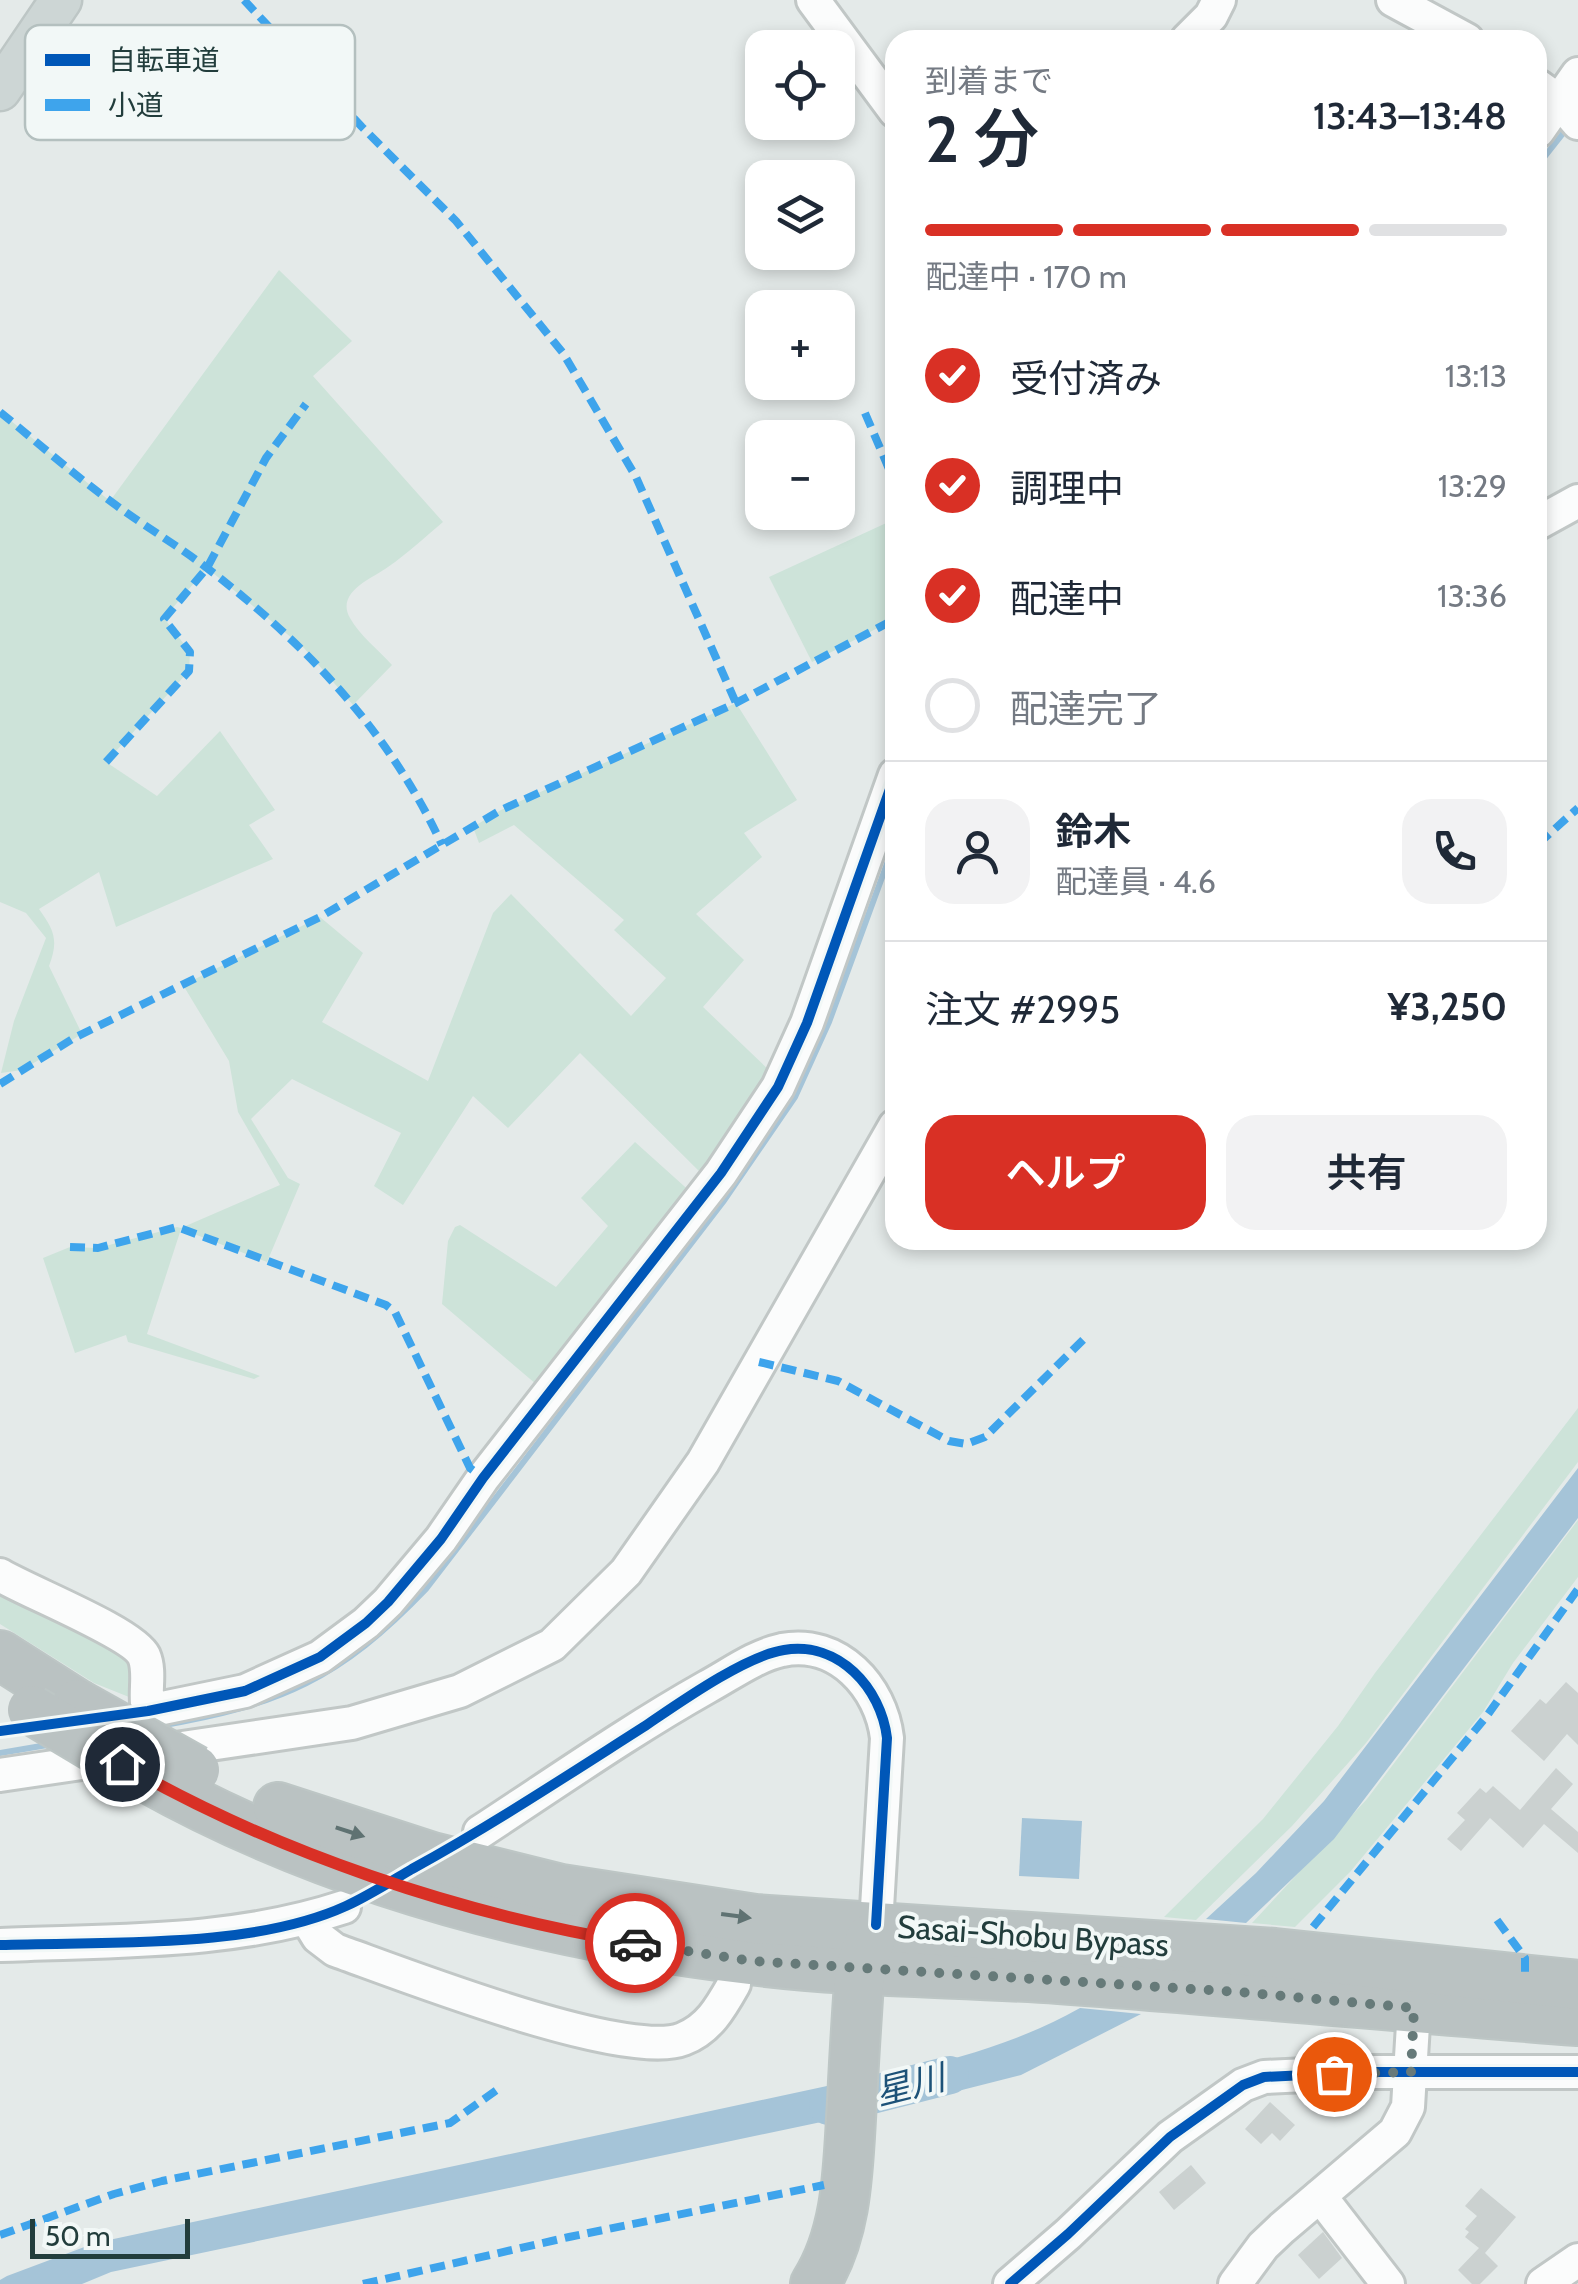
<!DOCTYPE html>
<html lang="ja">
<head>
<meta charset="utf-8">
<style>
  body { margin:0; font-family:Cabin,"Noto Sans JP",sans-serif; background:#f2f2f3; color:#1f2937; height:100vh; display:flex; flex-direction:column; font-size:38px; white-space:nowrap }
  * { box-sizing:border-box; margin:0 }
  p { font-size:32px; color:#747a83 }
  .icon { flex:none; width:55px; height:55px; fill:none; stroke:currentColor; stroke-width:2; stroke-linecap:round; stroke-linejoin:round }
  .map { position:relative; flex:1; overflow:hidden }
  .side { position:absolute; left:885px; top:30px; width:662px; height:1220px; display:flex; flex-direction:column; background:#fff; border-radius:30px; box-shadow:0 5px 15px #0003 }
  .side>* { flex:none }
  .buttons { position:absolute; left:745px; top:30px; display:grid; gap:20px }
  .buttons a { display:grid; place-items:center; width:110px; height:110px; border-radius:20px; background:#fff; box-shadow:0 5px 15px #0003; font-size:50px }
  .scale { position:absolute; left:30px; bottom:25px; width:160px; box-sizing:border-box; padding-left:10px; border:5px solid #223d3c; border-top:0; font-size:28px; line-height:35px; white-space:nowrap; color:#223d3c; -webkit-text-stroke:8px #f2f8f7; paint-order:stroke }
  .pin { position:absolute; display:grid; place-items:center; width:85px; height:85px; color:#fff; margin:-42px; border:5px solid #fff; border-radius:50%; box-shadow:0 2px 10px #0007 }
  .courier { position:absolute; display:grid; place-items:center; width:100px; height:100px; margin:-50px; border:8px solid #d93025; border-radius:50%; background:#fff; color:#222; box-shadow:0 2px 12px #0007 }
  .head em { font-style:normal; font-weight:600 }
  .head div { display:flex; flex-direction:column-reverse }
  .head { display:flex; align-items:center; justify-content:space-between; height:170px; padding:0 40px }
  h1 { font-size:65px; font-weight:600; line-height:75px }
  .bar { display:grid; grid-template-columns:repeat(4,1fr); gap:15px 10px; align-content:center; height:120px; padding:0 40px }
  .bar i { height:12px; border-radius:8px; background:#e0e1e3 }
  .bar .on { background:#d93025 }
  .bar p { grid-column:span 4 }
  .line { display:flex; align-items:center; gap:25px; padding:0 40px; border-top:2px solid #e0e1e3 }
  .line div { flex:1 }
  .round { display:grid; place-items:center; flex:none; width:105px; height:105px; border-radius:30px; background:#f2f2f3 }
  ol { padding:0 40px; list-style:none }
  li { display:flex; align-items:center; gap:30px; height:110px }
  li p { margin-inline-start:auto }
  li .icon { padding:10px; border-radius:50%; background:#d93025; color:#fff; stroke-width:4 }
  li:last-child { color:#747a83 }
  li i { width:55px; height:55px; border:5px solid #e0e1e3; border-radius:50% }
  .cta { display:flex; gap:20px; margin-top:auto; padding:20px 40px }
  .cta a { flex:1; height:115px; border-radius:30px; background:#d93025; color:#fff; font-size:40px; font-weight:600; line-height:115px; text-align:center }
  .cta a+a { background:#f2f2f3; color:#1f2937 }
  .map>svg:first-child { display:block }
  .green { fill:#cde3d9 }
  .water { fill:#a5c4d8 }
  .lines { fill:none; stroke-linecap:round; stroke-linejoin:round }
  .stream { stroke:#a5c4d8; stroke-width:6 }
  .river { stroke:#a5c4d8; stroke-width:38 }
  .building { fill:#cbd1d0 }
  .minor-casing { stroke:#c1c7c6; stroke-width:38 }
  .major-casing { stroke:#bdc6c5; stroke-width:45 }
  .highway-casing { stroke:#bdc6c5; stroke-width:52 }
  .minor { stroke:#fbfcfc; stroke-width:32 }
  .major { stroke:#cdd6d5; stroke-width:40 }
  .highway { stroke:#bac2c2; stroke-width:48 }
  .highway-bridge-casing { stroke:#bdc6c5; stroke-width:52; stroke-linecap:butt }
  .highway-bridge { stroke:#bac2c2; stroke-width:48 }
  .quiet { stroke:#3ea4ec; stroke-width:8; stroke-dasharray:15 8; stroke-linecap:butt }
  .cycleway-casing { stroke:#f2f8f7; stroke-width:16 }
  .cycleway { stroke:#0057b8; stroke-width:10 }
  .oneway { fill:#5f7272 }
  .done { stroke:#667a79; stroke-width:10; stroke-dasharray:0 18 }
  .route { stroke:#d93025; stroke-width:12 }
  .labels { text-anchor:middle; stroke-width:8; stroke-linejoin:round; paint-order:stroke }
  .street-label { font-size:32px; fill:#223d3c; stroke:#f2f8f7 }
  .water-label { font-size:35px; font-style:italic; fill:#1d5278; stroke:#f2f8f7 }
  .key { fill:#f2f8f7; stroke:#b4c0bf; stroke-width:2.5 }
  .key-label { font-size:28px; fill:#223d3c }
</style>
</head>
<body>
<div class="map">
<svg width="1578" height="2284" viewBox="0 0 1578 2284">
  <rect width="100%" height="100%" fill="#e4eae9"/>
  <g class="green">
    <path d="M279 270 352 341 313 376 443 522C425 537 407 554 388 567 373 578 335 592 350 618 359 635 380 651 392 665L353 705 304 648 207 568 164 618 190 652 189 671 106 762 157 796 220 731 275 810 249 825 273 859 116 927 99 872 39 909C54 930 59 940 49 966L82 1034 22 1070 1 1073 14 1021 46 938 26 913 0 902V412L110 501Z"/>
    <path d="M895 519V619L812 662 769 577Z"/>
    <path d="M736 703 797 800 744 833 762 857 696 914 744 960 703 1007 772 1073 706 1178 580 1053 508 1128 473 1096 403 1205 374 1186 401 1133 292 1079 251 1119 288 1178 300 1184 267 1262 181 1229 147 1334 260 1376 254 1379 128 1342 126 1335 75 1353 43 1258 70 1247 98 1248 177 1227 181 1228 280 1185 238 1112 229 1061 183 985 320 917 363 953 322 1022 428 1081 493 913 511 894 631 1016 666 978 614 930 624 920 514 825 479 843 473 827 501 810Z"/>
    <path d="M635 1142 694 1195 543 1390 442 1304 448 1241 455 1227 460 1225 556 1287 608 1226 581 1198Z"/>
    <path d="M1578 1408V1462L1366 1743 1292 1826 1196 1920 1164 1917 1263 1819 1338 1726 1375 1673Z"/>
    <path d="M1578 1520V1577L1513 1663 1483 1712 1350 1872 1295 1927 1252 1923 1367 1799Z"/>
    <path d="M0 1586 129 1653 134 1692 129 1697 94 1683 0 1624Z"/>
  </g>
  <g class="water">
    <path d="M1578 1468V1518L1334 1839 1246 1923 1206 1919 1256 1873 1324 1801Z"/>
    <path d="M1022 1818 1082 1821 1079 1879 1019 1876Z"/>
    <path d="M1080 2008 1141 2014 1021 2075 899 2106 901 2072C964 2057 1023 2040 1080 2008Z"/>
    <path d="M827 2086 826 2121 111 2272 82 2284H0V2280L7 2276 95 2243Z"/>
  </g>
  <g class="lines">
    <g class="stream">
      <path d="M1538 165 1568 127"/>
      <path d="M159 1726C281 1705 340 1679 426 1589L723 1202 795 1097 829 1022 895 842"/>
      <path d="M0 1753 53 1744"/>
    </g>
    <path class="river" d="M828 2106 950 2075"/>
  </g>
  <g class="building">
    <path d="M1566 1682 1578 1693V1745L1567 1734 1544 1761 1511 1731 1540 1699 1546 1704Z"/>
    <path d="M1556 1768 1573 1784 1551 1809 1578 1832V1853L1544 1824 1523 1848 1490 1818 1461 1851 1447 1839 1465 1820 1457 1813 1480 1788 1486 1793 1493 1786 1520 1810Z"/>
    <path d="M1270 2102 1295 2125 1280 2141 1272 2133 1261 2144 1245 2129Z"/>
    <path d="M1191 2165 1206 2183 1174 2210 1159 2192Z"/>
    <path d="M1481 2188 1516 2217 1485 2253 1498 2266 1480 2284H1472L1458 2270 1479 2248 1465 2237 1469 2232 1465 2229 1477 2216 1465 2206Z"/>
    <path d="M1323 2232 1342 2258 1319 2279 1298 2255Z"/>
  </g>
  <g class="lines">
    <defs>
      <g id="minor">
        <path d="M813 0 895 111"/>
        <path d="M1393 0 1467 40"/>
        <path d="M1187 40 1211 16 1219 0"/>
        <path d="M1538 86 1559 101 1578 123"/>
        <path d="M1538 131 1578 74"/>
        <path d="M1538 523 1578 501"/>
        <path d="M0 1575C28 1592 133 1633 144 1656 151 1672 144 1694 148 1711L245 1691 320 1657 366 1623 388 1602 441 1539 483 1478 721 1173 778 1087 807 1023 895 775"/>
        <path d="M0 1775 352 1723 460 1691 552 1645 626 1572 703 1462 895 1126"/>
        <path d="M480 1832C555 1783 629 1731 707 1687 731 1674 755 1656 782 1650 838 1639 881 1687 887 1738L876 1925"/>
        <path d="M307 1919 318 1937 335 1950C400 1973 626 2062 683 2039 709 2029 721 2007 734 1984"/>
        <path d="M0 1945C117 1940 232 1944 344 1907"/>
        <path d="M1320 2196 1388 2284"/>
        <path d="M1010 2284 1068 2234 1170 2137 1243 2085 1264 2077 1368 2072H1578"/>
        <path d="M1235 2284 1263 2246 1282 2228 1395 2132 1408 2107 1414 2008"/>
        <path d="M1543 2284 1578 2260"/>
      </g>
      <path id="major" d="M0 90 61 0"/>
      <g id="highway">
        <path d="M0 1655 77 1704"/>
        <path d="M146 1777C330 1880 542 1935 750 1960 852 1973 956 1972 1059 1979 1232 1991 1405 2008 1578 2021"/>
        <path d="M278 1807 432 1857 561 1889 755 1919 1275 1953 1578 1985"/>
        <path d="M815 2284C849 2231 848 2163 852 2102 854 2057 857 2013 860 1968L871 1938"/>
      </g>
    </defs>
    <use href="#minor" class="minor-casing"/>
    <use href="#major" class="major-casing"/>
    <use href="#highway" class="highway-casing"/>
    <use href="#minor" class="minor"/>
    <use href="#major" class="major"/>
    <use href="#highway" class="highway"/>
    <defs>
      <g id="highway-bridge">
        <path d="M77 1704 195 1770"/>
        <path d="M32 1710 104 1753"/>
      </g>
    </defs>
    <use href="#highway-bridge" class="highway-bridge-casing"/>
    <use href="#highway-bridge" class="highway-bridge"/>
    <g class="quiet">
      <path d="M244 0 362 127 456 221 563 353 636 477 736 703"/>
      <path d="M0 412C37 442 74 475 113 503 144 526 177 545 207 568 305 643 390 732 442 845"/>
      <path d="M865 413 895 483"/>
      <path d="M106 762 189 671 190 652 164 619 207 568 266 458 306 404"/>
      <path d="M1538 844 1578 808"/>
      <path d="M0 1084 74 1038 320 917 501 810 736 703 895 619"/>
      <path d="M70 1247 98 1248 177 1227 386 1305 395 1312 470 1468 483 1478"/>
      <path d="M759 1362 838 1381 949 1441 966 1444 985 1437 1086 1337"/>
      <path d="M1497 1920 1525 1958V1979"/>
      <path d="M1313 1927 1486 1717 1578 1589"/>
      <path d="M0 2235 114 2194 162 2181 450 2123 501 2087"/>
      <path d="M363 2284 569 2237 824 2185"/>
    </g>
    <defs>
      <g id="cycleway">
        <path d="M0 1731 148 1711 245 1691 320 1657 366 1623 388 1602 441 1539 483 1478 721 1173 778 1087 807 1023 895 775"/>
        <path d="M0 1945C104 1941 250 1950 346 1906 368 1896 390 1882 412 1869 492 1825 568 1775 645 1726 679 1703 745 1656 784 1650 839 1641 881 1688 887 1738L876 1925"/>
        <path d="M1010 2284 1068 2234 1170 2137 1243 2085 1264 2077 1368 2072H1578"/>
      </g>
    </defs>
    <use href="#cycleway" class="cycleway-casing"/>
    <use href="#cycleway" class="cycleway"/>
  </g>
  <defs><path id="oneway-solid" d="M-6-.8H1V-3.2L6.5 0L1 3.2V.8H-6Z" transform="scale(2.5)"/></defs>
  <g class="oneway">
    <use href="#oneway-solid" transform="translate(350 1832) rotate(18)"/>
    <use href="#oneway-solid" transform="translate(736 1916) rotate(8)"/>
  </g>
  <g class="lines">
    <path class="done" d="M635 1943 752 1961 1239 1992 1414 2008 1411 2072 1334 2074"/>
    <path class="route" d="M122 1764C274 1852 462 1915 635 1943"/>
  </g>
  <g class="labels">
    <g class="street-label">
      <text transform="translate(1033 1936) rotate(4)" y="11">Sasai-Shobu Bypass</text>
    </g>
    <g class="water-label">
      <text transform="translate(910 2085) rotate(-14)" y="12">星川</text>
    </g>
  </g>
  <rect x="25" y="25" width="330" height="115" rx="15" class="key"/>
  <rect x="45" y="54" width="45" height="12" fill="#0057b8"/>
  <rect x="45" y="99" width="45" height="12" fill="#3ea4ec"/>
  <g class="key-label">
    <text x="108" y="70">自転車道</text>
    <text x="108" y="115">小道</text>
  </g>
</svg>
<div class="buttons">
<a><svg class="icon" aria-label="locate" viewBox="0 0 24 24"><circle cx="12" cy="12" r="6"/><path d="M12 2v4M12 18v4M2 12h4M18 12h4"/></svg></a>
<a><svg class="icon" aria-label="layers" viewBox="0 0 24 24"><path d="M12 4l9 5-9 5-9-5zM3 14l9 5 9-5"/></svg></a>
<a>+</a>
<a>−</a>
</div>
<div class="scale">50 m</div>
<div class="pin" style="left:1334px;top:2074px;background:#ea580c"><svg class="icon" aria-label="bag" viewBox="0 0 24 24"><path d="M5 8h14l-1 12H6zM9 8a3 3 0 0 1 6 0"/></svg></div>
<div class="pin" style="left:122px;top:1764px;background:#1f2937"><svg class="icon" aria-label="home" viewBox="0 0 24 24"><path d="M3 11l9-7 9 7M6 9v11h12V9"/></svg></div>
<div class="courier" style="left:635px;top:1943px"><svg class="icon" aria-label="car" viewBox="0 0 24 24"><path d="M5 17H2v-5l4-1 3-4h7l3 4 3 1v5h-3M9 17h6M6 11h13"/><circle cx="7" cy="17" r="2"/><circle cx="17" cy="17" r="2"/></svg></div>
<section class="side">
<div class="head"><div><h1>2 分</h1><p>到着まで</p></div><em>13:43–13:48</em></div>
<div class="bar"><i class="on"></i><i class="on"></i><i class="on"></i><i></i><p>配達中 · 170 m</p></div>
<ol>
<li><svg class="icon" aria-label="check" viewBox="0 0 24 24"><path d="M5 12l5 5 9-10"/></svg>受付済み<p>13:13</p></li>
<li><svg class="icon" aria-label="check" viewBox="0 0 24 24"><path d="M5 12l5 5 9-10"/></svg>調理中<p>13:29</p></li>
<li><svg class="icon" aria-label="check" viewBox="0 0 24 24"><path d="M5 12l5 5 9-10"/></svg>配達中<p>13:36</p></li>
<li><i></i>配達完了</li>
</ol>
<div class="line" style="height:180px"><a class="round"><svg class="icon" aria-label="person" viewBox="0 0 24 24"><circle cx="12" cy="8" r="4"/><path d="M4 21q1-7 8-7t8 7"/></svg></a><div><b>鈴木</b><p>配達員 · 4.6</p></div><a class="round"><svg class="icon" aria-label="phone" viewBox="0 0 24 24"><path d="M5 4h4l2 5-3 2q2 4 5 5l2-3 5 2v4C11 20 4 13 5 4z"/></svg></a></div>
<div class="line" style="height:130px"><div>注文 #2995</div><b>¥3,250</b></div>
<div class="cta"><a>ヘルプ</a><a>共有</a></div>
</section>
</div>
</body>
</html>
